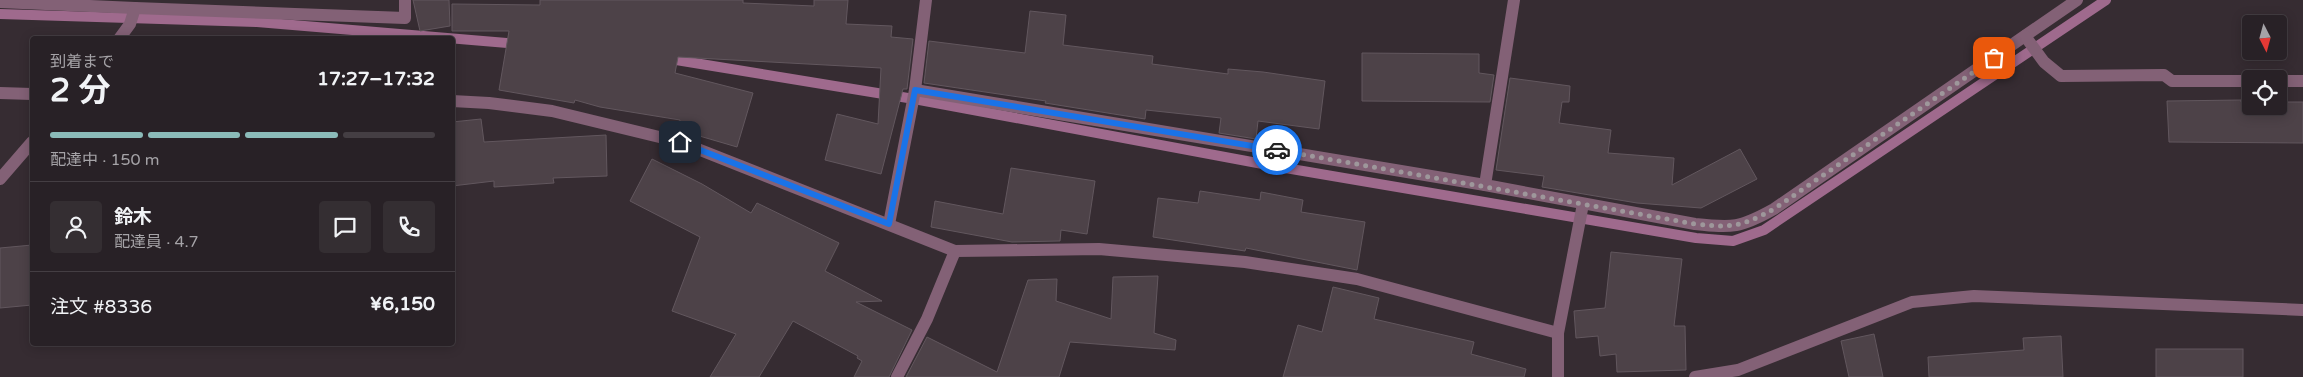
<!DOCTYPE html>
<html lang="ja">
<head>
<meta charset="utf-8">
<style>
  body { margin:0; font-family:"Varela Round","Noto Sans JP",sans-serif; background:#342e32; color:#f1f3f6; height:100vh; display:flex; flex-direction:column; font-size:19px; white-space:nowrap }
  * { box-sizing:border-box; margin:0 }
  p { font-size:16px; color:#a5a3a7 }
  .icon { flex:none; width:28px; height:28px; fill:none; stroke:currentColor; stroke-width:2; stroke-linecap:round; stroke-linejoin:round }
  .map { position:relative; flex:1; overflow:hidden }
  .drawer { position:absolute; left:30px; top:36px; width:425px; height:310px; display:flex; flex-direction:column; background:#282126; border-radius:5px; box-shadow:0 2px 12px #0003,0 0 0 1px #443e43 }
  .drawer>* { flex:none }
  .needle { width:32px; rotate:174deg }
  .tools { position:absolute; left:2242px; top:15px; display:grid; gap:10px }
  .tools a { display:grid; place-items:center; width:45px; height:45px; border-radius:5px; background:#282126; box-shadow:0 2px 12px #0003,0 0 0 1px #443e43; font-size:25px }
  .pin { position:absolute; display:grid; place-items:center; width:42px; height:42px; color:#fff; margin:-21px; border-radius:10px; box-shadow:0 2px 8px #0006 }
  .courier { position:absolute; display:grid; place-items:center; width:50px; height:50px; margin:-25px; border:4px solid #1a73e8; border-radius:50%; background:#fff; color:#222; box-shadow:0 1px 6px #0007 }
  .overview em { font-style:normal; font-weight:700 }
  .overview div { display:flex; flex-direction:column-reverse }
  .overview { display:flex; align-items:center; justify-content:space-between; height:85px; padding:0 20px }
  h1 { font-size:32px; font-weight:700; line-height:38px }
  .bar { display:grid; grid-template-columns:repeat(4,1fr); gap:8px 5px; align-content:center; height:60px; padding:0 20px }
  .bar i { height:6px; border-radius:4px; background:#443e43 }
  .bar .active { background:#8bbbb9 }
  .bar p { grid-column:span 4 }
  .line { display:flex; align-items:center; gap:12px; padding:0 20px; border-top:1px solid #443e43 }
  .line div { flex:1 }
  .round { display:grid; place-items:center; flex:none; width:52px; height:52px; border-radius:5px; background:#342e32 }
  .map>svg:first-child { display:block }
  .lines { fill:none; stroke-linecap:round; stroke-linejoin:round }
  .stream { stroke:#9f6a8d; stroke-width:10 }
  .building { fill:#4d4248; stroke:#62575e }
  .minor { stroke:#836176; stroke-width:12 }
  .done { stroke:#9e979b; stroke-width:5; stroke-dasharray:0 9 }
  .route { stroke:#1a73e8; stroke-width:6 }
</style>
</head>
<body>
<div class="map">
<svg width="2303" height="377" viewBox="0 0 2303 377">
  <rect width="100%" height="100%" fill="#362c32"/>
  <g class="lines">
    <g class="stream">
      <path d="M0 14 257 22 520 44"/>
      <path d="M664 58 914 99 1268 165 1696 238 1733 241 1764 230 2106 0"/>
    </g>
  </g>
  <g class="building">
    <path d="M413 0H449L450 26 420 31Z"/>
    <path d="M540 0H743V3L814 6V0H848L846 24 892 26 891 37 913 39 907 89H903L881 174 825 160 837 114 878 124 881 68 678 57 675 73 753 93 737 147 679 130 680 120 600 107 575 100 574 103 499 90 509 31H452V4L540 5Z"/>
    <path d="M1030 11 1066 15 1063 45 1153 56 1152 64 1228 74V69L1263 72 1325 81 1319 129 1258 121 1256 139 1219 133 1221 118 1146 110 1145 119 1045 103 1046 101 924 83 929 41 1025 53Z"/>
    <path d="M1362 53 1479 54V73L1494 75 1490 102 1362 101Z"/>
    <path d="M1510 78 1570 86 1569 102H1562L1559 123 1611 130 1608 153 1674 158 1672 185 1740 149 1757 179 1701 208 1637 203 1542 187 1544 176 1496 170Z"/>
    <path d="M2241 100V102H2251V106H2279V102H2303V143L2169 142 2167 101Z"/>
    <path d="M481 119 484 142 606 135 607 176 553 178 554 183 494 187V181L452 186V122Z"/>
    <path d="M652 159 702 184 751 213 757 203 839 243 825 271 882 301 856 302 912 330 889 377H854L862 361 857 358 858 356 793 321 759 377H710L736 334 672 311 700 237 630 201Z"/>
    <path d="M1011 168 1095 181 1087 234 1061 230 1060 241 1012 242 931 227 935 201 1003 214Z"/>
    <path d="M1200 191 1260 200 1261 192 1303 200 1301 212 1365 222 1357 270 1246 248 1245 251 1153 237 1158 198 1198 203Z"/>
    <path d="M32 245V305L0 308V248Z"/>
    <path d="M1611 252 1682 259 1674 326H1685L1686 370 1617 372 1616 354 1600 356 1598 336 1576 338 1574 311 1605 308Z"/>
    <path d="M1158 276 1154 333 1176 340 1175 350 1070 342 1059 377H906L927 337 997 372 1028 280 1057 279 1056 301 1111 319 1113 277Z"/>
    <path d="M1333 287 1379 298 1374 319 1474 342 1471 354 1526 369 1524 377H1283L1298 325 1322 332Z"/>
    <path d="M1874 334 1883 377H1849L1841 341Z"/>
    <path d="M2061 336 2063 377H1929L1928 357 2024 350 2023 338Z"/>
    <rect x="2156" y="349" width="87" height="28"/>
  </g>
  <g class="lines">
    <g class="minor">
      <path d="M1514 0 1485 185 1695 224C1733 228 1740 228 1774 209L2077 0"/>
      <path d="M0 2 135 8"/>
      <path d="M2025 36 2044 62 2061 76 2164 75 2172 81H2251"/>
      <path d="M119 39 130 24 135 8 405 18V0"/>
      <path d="M2279 81H2303"/>
      <path d="M915 90 1485 185"/>
      <path d="M0 93 32 94"/>
      <path d="M452 101 489 103 552 111 680 142 955 251 1099 249 1245 262 1357 279 1558 333"/>
      <path d="M0 179 32 142"/>
      <path d="M889 224 915 90 926 0"/>
      <path d="M897 377 927 319 955 251"/>
      <path d="M1558 377V333L1583 204"/>
      <path d="M1695 377 1738 370 1912 302 1974 296 2303 310"/>
    </g>
  </g>
  <g class="lines">
    <path class="done" d="M1277 150 1695 224C1732 228 1741 227 1774 209L1994 58"/>
    <path class="route" d="M680 142 889 224 915 90 1277 150"/>
  </g>
</svg>
<div class="tools">
<a><svg class="needle" viewBox="-14 -14 28 28"><path d="M0-13l5 13h-10z" fill="#e53935"/><path d="M0 13l5-13h-10z" fill="#a5a3a7"/></svg></a>
<a><svg class="icon" aria-label="locate" viewBox="0 0 24 24"><circle cx="12" cy="12" r="6"/><path d="M12 2v4M12 18v4M2 12h4M18 12h4"/></svg></a>
</div>
<div class="pin" style="left:1994px;top:58px;background:#ea580c"><svg class="icon" aria-label="bag" viewBox="0 0 24 24"><path d="M5 8h14l-1 12H6zM9 8a3 3 0 0 1 6 0"/></svg></div>
<div class="pin" style="left:680px;top:142px;background:#1f2937"><svg class="icon" aria-label="home" viewBox="0 0 24 24"><path d="M3 11l9-7 9 7M6 9v11h12V9"/></svg></div>
<div class="courier" style="left:1277px;top:150px"><svg class="icon" aria-label="car" viewBox="0 0 24 24"><path d="M5 17H2v-5l4-1 3-4h7l3 4 3 1v5h-3M9 17h6M6 11h13"/><circle cx="7" cy="17" r="2"/><circle cx="17" cy="17" r="2"/></svg></div>
<section class="drawer">
<div class="overview"><div><h1>2 分</h1><p>到着まで</p></div><em>17:27–17:32</em></div>
<div class="bar"><i class="active"></i><i class="active"></i><i class="active"></i><i></i><p>配達中 · 150 m</p></div>
<div class="line" style="height:90px"><a class="round"><svg class="icon" aria-label="person" viewBox="0 0 24 24"><circle cx="12" cy="8" r="4"/><path d="M4 21q1-7 8-7t8 7"/></svg></a><div><b>鈴木</b><p>配達員 · 4.7</p></div><a class="round"><svg class="icon" aria-label="chat" viewBox="0 0 24 24"><path d="M4 5h16v11H9l-5 4z"/></svg></a><a class="round"><svg class="icon" aria-label="phone" viewBox="0 0 24 24"><path d="M5 4h4l2 5-3 2q2 4 5 5l2-3 5 2v4C11 20 4 13 5 4z"/></svg></a></div>
<div class="line" style="height:65px"><div>注文 #8336</div><b>¥6,150</b></div>
</section>
</div>
</body>
</html>
